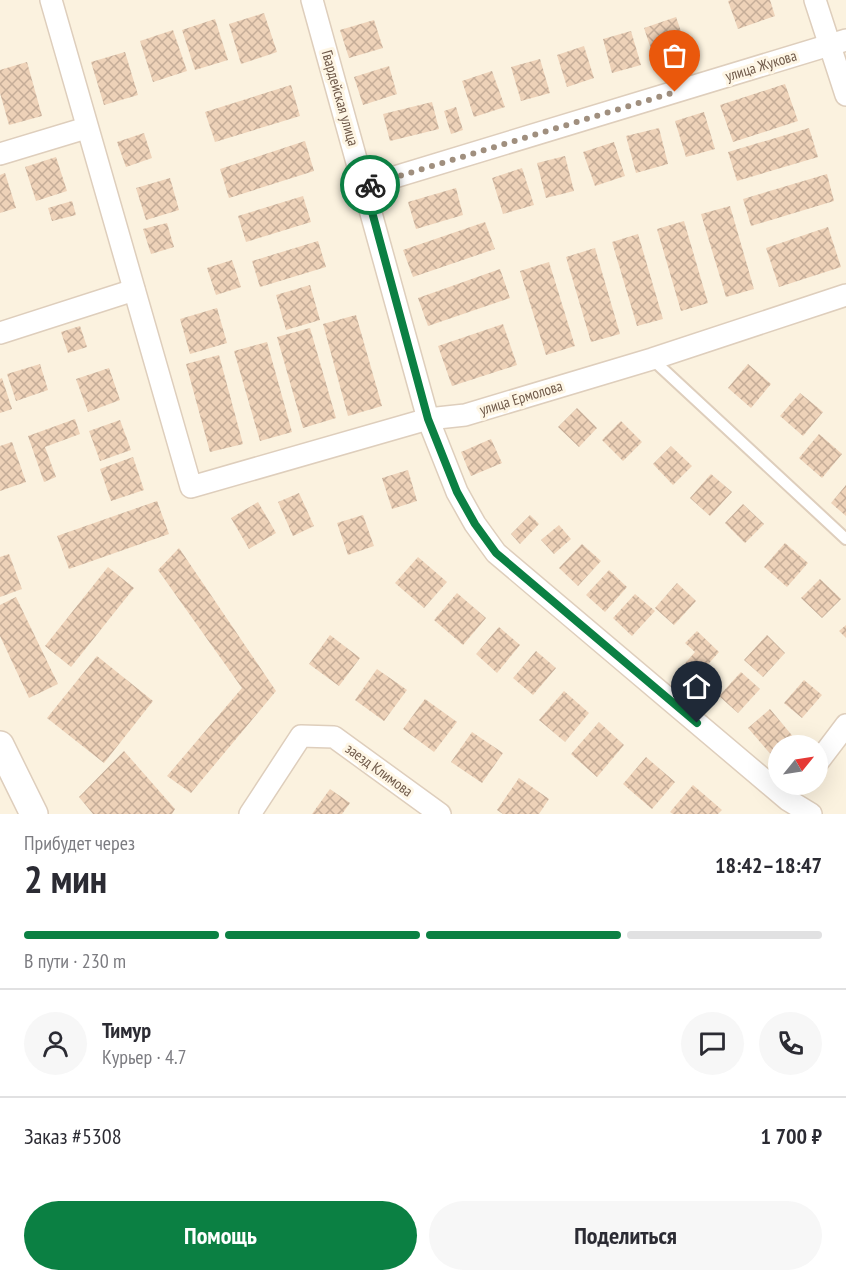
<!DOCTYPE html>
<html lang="ru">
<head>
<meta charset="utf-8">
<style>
  body { margin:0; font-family:"PT Sans Narrow",sans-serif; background:#f7f7f7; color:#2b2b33; height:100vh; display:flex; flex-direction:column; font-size:22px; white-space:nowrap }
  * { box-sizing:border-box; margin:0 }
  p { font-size:20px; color:#7c7c81 }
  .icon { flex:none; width:33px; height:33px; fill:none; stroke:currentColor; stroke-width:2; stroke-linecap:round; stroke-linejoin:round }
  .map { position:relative; height:814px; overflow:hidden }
  .sheet { display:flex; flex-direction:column; background:#fff; flex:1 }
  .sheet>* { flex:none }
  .needle { width:39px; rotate:60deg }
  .buttons { position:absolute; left:768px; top:735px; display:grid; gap:12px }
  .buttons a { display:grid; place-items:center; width:60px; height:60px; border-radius:50%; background:#fff; box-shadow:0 6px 24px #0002; font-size:30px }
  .pin { position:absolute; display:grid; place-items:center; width:51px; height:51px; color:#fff; margin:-62px -26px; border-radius:50% 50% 50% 0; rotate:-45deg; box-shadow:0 0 6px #0007 }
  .pin .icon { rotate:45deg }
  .courier { position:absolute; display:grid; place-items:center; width:60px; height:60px; margin:-30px; border:4px solid #0b8043; border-radius:50%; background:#fff; color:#222; box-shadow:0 2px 8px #0007 }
  .headline em { font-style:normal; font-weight:800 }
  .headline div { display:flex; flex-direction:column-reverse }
  .headline { display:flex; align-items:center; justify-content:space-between; height:102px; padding:0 24px }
  h1 { font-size:39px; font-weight:800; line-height:45px }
  .bar { display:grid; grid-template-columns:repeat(4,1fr); gap:9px 6px; align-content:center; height:72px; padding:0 24px }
  .bar i { height:8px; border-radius:4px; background:#e1e1e2 }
  .bar .current { background:#0b8043 }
  .bar p { grid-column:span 4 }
  .line { display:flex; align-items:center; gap:15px; padding:0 24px; border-top:2px solid #e1e1e2 }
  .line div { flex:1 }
  .round { display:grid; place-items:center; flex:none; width:63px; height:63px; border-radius:32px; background:#f7f7f7 }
  .action { display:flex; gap:12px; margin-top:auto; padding:12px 24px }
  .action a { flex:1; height:69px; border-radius:36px; background:#0b8043; color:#fff; font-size:24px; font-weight:800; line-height:69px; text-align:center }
  .action a+a { background:#f7f7f7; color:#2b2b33 }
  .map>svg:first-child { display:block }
  .building { fill:url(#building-cross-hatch) }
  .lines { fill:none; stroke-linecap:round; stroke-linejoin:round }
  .service-casing { stroke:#decebc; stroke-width:14 }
  .minor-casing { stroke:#decebc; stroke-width:24 }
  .tertiary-casing { stroke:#decebc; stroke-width:30 }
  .service { stroke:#fff; stroke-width:10 }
  .minor { stroke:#fff; stroke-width:21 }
  .tertiary { stroke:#fff; stroke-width:27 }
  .done { stroke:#a08f7e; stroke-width:6; stroke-dasharray:0 10.8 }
  .route { stroke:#0b8043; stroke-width:8 }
  .labels { text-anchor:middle; stroke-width:6; stroke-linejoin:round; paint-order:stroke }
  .street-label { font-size:15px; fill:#6f5949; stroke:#fef6e5 }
</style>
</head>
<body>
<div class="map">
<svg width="846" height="814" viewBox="0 0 846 814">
  <defs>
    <pattern id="building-cross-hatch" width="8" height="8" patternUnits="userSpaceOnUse" patternTransform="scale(1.5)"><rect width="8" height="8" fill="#eed2b8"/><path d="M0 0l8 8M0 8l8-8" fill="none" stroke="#c5ad98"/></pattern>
  </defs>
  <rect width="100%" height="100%" fill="#fbf2df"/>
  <g class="building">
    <path d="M731 0H770L775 16 738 29 728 1Z"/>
    <path d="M264 13 277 52 241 64 229 24Z"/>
    <path d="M676 17 687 49 655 61 644 28Z"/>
    <path d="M215 19 228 60 195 70 182 30Z"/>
    <path d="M374 20 383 48 349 58 340 30Z"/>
    <path d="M173 30 187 71 153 82 140 41Z"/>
    <path d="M631 31 641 65 612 73 603 39Z"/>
    <path d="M584 46 594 78 567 87 557 55Z"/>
    <path d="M125 52 138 95 104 105 91 62Z"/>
    <path d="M540 59 550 93 521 101 511 67Z"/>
    <path d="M27 62 42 116 9 125 0 93V70Z"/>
    <path d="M389 66 397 94 363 105 354 77Z"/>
    <path d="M492 71 505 107 474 117 462 81Z"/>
    <path d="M785 84 798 121 733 142 720 105Z"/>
    <path d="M291 85 300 116 215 142 205 112Z"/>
    <path d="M432 102 439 129 390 141 383 114Z"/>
    <path d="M456 107 463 130 451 134 444 111Z"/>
    <path d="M704 112 715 149 686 157 675 121Z"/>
    <path d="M659 128 668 164 636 173 626 136Z"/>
    <path d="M809 128 818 157 737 181 728 152Z"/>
    <path d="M144 133 152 158 126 167 117 142Z"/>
    <path d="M305 141 314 171 229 198 220 169Z"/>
    <path d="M614 142 625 176 595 186 583 152Z"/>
    <path d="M565 156 574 191 546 198 537 163Z"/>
    <path d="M56 157 67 191 36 201 25 167Z"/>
    <path d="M522 168 534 205 503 214 492 178Z"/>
    <path d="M5 173 16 208 0 213V175Z"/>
    <path d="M827 174 834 201 751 226 743 199Z"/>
    <path d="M170 178 179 210 146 220 136 188Z"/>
    <path d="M456 188 463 215 416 229 408 202Z"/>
    <path d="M303 196 311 222 246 242 238 216Z"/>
    <path d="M72 201 76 215 52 221 48 208Z"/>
    <path d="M730 206 754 289 726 297 701 214Z"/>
    <path d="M684 221 708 303 681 311 657 229Z"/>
    <path d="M485 222 495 249 413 277 403 250Z"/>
    <path d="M167 223 174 247 151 254 143 229Z"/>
    <path d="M828 227 841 267 779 287 766 248Z"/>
    <path d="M638 234 663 319 637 326 612 242Z"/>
    <path d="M318 241 326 267 260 287 252 261Z"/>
    <path d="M595 248 620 334 591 342 566 257Z"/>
    <path d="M232 260 241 287 216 295 207 268Z"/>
    <path d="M549 262 575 346 546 355 520 271Z"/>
    <path d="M500 269 510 298 428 326 418 298Z"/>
    <path d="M310 285 320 320 286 330 276 295Z"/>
    <path d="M217 308 227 343 190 354 180 319Z"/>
    <path d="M356 315 382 406 348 416 323 324Z"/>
    <path d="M503 324 517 365 452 386 438 346Z"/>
    <path d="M80 326 87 347 68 353 61 332Z"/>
    <path d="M310 328 336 418 303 428 277 337Z"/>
    <path d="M267 342 292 432 260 441 234 351Z"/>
    <path d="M219 355 243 444 210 452 186 364Z"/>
    <path d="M40 364 48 390 16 401 7 374Z"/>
    <path d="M748 364 771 384 751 408 728 388Z"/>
    <path d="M109 368 120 400 88 412 76 379Z"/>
    <path d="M2 378 12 409 0 413V379Z"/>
    <path d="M800 393 823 412 803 436 780 416Z"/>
    <path d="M577 408 597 428 579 447 558 427Z"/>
    <path d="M75 419 80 434 45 447 56 477 44 482 28 436Z"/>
    <path d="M120 420 131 450 100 461 89 431Z"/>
    <path d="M621 421 642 442 623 461 602 440Z"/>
    <path d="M819 434 842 454 822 478 799 458Z"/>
    <path d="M491 439 502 463 471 476 461 452Z"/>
    <path d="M12 442 26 482 0 491V446Z"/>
    <path d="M671 446 692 466 673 485 653 464Z"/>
    <path d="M133 457 144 490 111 501 100 469Z"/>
    <path d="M408 470 417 501 392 509 382 478Z"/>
    <path d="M711 474 732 492 710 516 690 498Z"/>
    <path d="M846 485V516L831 503Z"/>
    <path d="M299 493 314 526 293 536 278 502Z"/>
    <path d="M157 501 169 534 69 569 57 536Z"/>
    <path d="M258 502 276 533 249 549 231 518Z"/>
    <path d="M743 504 764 524 745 543 725 523Z"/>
    <path d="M363 515 374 546 348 555 337 523Z"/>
    <path d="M530 515 539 524 520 544 511 534Z"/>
    <path d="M559 525 571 539 554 554 541 540Z"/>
    <path d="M785 543 808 563 787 587 764 567Z"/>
    <path d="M582 544 601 561 578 586 559 568Z"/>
    <path d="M179 548 276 691 191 793 167 776 242 688 158 570Z"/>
    <path d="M9 554 22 589 0 597V557Z"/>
    <path d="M418 557 447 582 424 608 395 583Z"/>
    <path d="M108 567 134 588 71 667 45 646Z"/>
    <path d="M609 570 627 587 605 612 586 595Z"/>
    <path d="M820 579 841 599 822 618 801 598Z"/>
    <path d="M677 583 696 601 674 625 655 608Z"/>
    <path d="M457 593 486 618 463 645 434 620Z"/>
    <path d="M635 594 655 611 632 636 613 618Z"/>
    <path d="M16 597 58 684 29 698 0 636V605Z"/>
    <path d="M846 625V638L839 631Z"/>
    <path d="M499 627 520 645 497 673 476 654Z"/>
    <path d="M697 631 719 652 694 680 681 668 695 652 685 643Z"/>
    <path d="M330 635 360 658 339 686 309 664Z"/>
    <path d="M767 635 785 653 763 677 744 660Z"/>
    <path d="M536 651 556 668 533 695 513 678Z"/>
    <path d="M97 656 153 701 104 763 47 718Z"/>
    <path d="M377 669 407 690 384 721 355 700Z"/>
    <path d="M741 672 760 689 738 713 719 696Z"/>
    <path d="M804 680 822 695 802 718 784 703Z"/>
    <path d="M564 691 589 713 565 742 539 720Z"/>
    <path d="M425 699 457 722 434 752 403 729Z"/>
    <path d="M770 709 795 739 787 746H778V753L773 757 748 728Z"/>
    <path d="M599 722 624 745 597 777 571 754Z"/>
    <path d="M472 732 503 753 482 783 451 762Z"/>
    <path d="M124 751 175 809 172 814H93L79 797Z"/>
    <path d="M646 757 675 782 652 809 623 784Z"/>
    <path d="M519 778 549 799 539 814H503L497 810Z"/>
    <path d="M693 785 722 810 718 814H673L670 812Z"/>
    <path d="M330 789 350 803 342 814H312Z"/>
  </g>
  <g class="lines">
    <defs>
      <path id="service" d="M652 359 846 539"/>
      <g id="minor">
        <path d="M51 0 191 487 428 419 465 415 652 359 846 295"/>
        <path d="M312 0 428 419 457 492 475 524 496 553 788 800 811 814"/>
        <path d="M815 0 846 95"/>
        <path d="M0 154 86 128"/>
        <path d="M365 186 846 40"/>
        <path d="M0 333 134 290"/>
        <path d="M818 762 846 725"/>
        <path d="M250 814 301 736 334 737 440 814"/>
      </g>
      <path id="tertiary" d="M0 745 34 814"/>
    </defs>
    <use href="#service" class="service-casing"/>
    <use href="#minor" class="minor-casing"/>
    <use href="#tertiary" class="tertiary-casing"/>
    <use href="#service" class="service"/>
    <use href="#minor" class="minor"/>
    <use href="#tertiary" class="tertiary"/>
  </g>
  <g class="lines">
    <path class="done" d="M370 185 675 92"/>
    <path class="route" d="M370 185 365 186 428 419 457 492 475 524 496 553 697 723"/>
  </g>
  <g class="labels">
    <g class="street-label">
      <text transform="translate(761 66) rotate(-17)" y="5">улица Жукова</text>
      <text transform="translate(340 98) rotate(74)" y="5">Гвардейская улица</text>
      <text transform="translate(521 398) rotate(-17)" y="5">улица Ермолова</text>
      <text transform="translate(379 770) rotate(36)" y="5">заезд Климова</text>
    </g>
  </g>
</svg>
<div class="buttons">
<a><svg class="needle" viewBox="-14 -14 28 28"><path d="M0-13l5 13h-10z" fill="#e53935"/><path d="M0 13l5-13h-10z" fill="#7c7c81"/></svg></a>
</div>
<div class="pin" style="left:675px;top:92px;background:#ea580c"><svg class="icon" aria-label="bag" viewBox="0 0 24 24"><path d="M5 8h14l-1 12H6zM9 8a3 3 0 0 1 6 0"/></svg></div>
<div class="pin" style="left:697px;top:723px;background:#1f2937"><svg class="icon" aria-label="home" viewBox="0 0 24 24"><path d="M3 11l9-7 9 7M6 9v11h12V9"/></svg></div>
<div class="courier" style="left:370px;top:185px"><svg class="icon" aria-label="bike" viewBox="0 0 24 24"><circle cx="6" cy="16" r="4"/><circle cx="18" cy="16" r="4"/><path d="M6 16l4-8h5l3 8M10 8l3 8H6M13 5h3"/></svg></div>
</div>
<section class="sheet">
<div class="headline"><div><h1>2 мин</h1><p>Прибудет через</p></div><em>18:42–18:47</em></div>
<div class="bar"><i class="current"></i><i class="current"></i><i class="current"></i><i></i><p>В пути · 230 m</p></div>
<div class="line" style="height:108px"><a class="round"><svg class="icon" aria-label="person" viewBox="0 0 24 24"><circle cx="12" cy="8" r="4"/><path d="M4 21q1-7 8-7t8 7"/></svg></a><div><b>Тимур</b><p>Курьер · 4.7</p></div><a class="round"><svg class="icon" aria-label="chat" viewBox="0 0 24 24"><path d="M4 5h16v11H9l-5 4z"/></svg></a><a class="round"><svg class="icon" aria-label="phone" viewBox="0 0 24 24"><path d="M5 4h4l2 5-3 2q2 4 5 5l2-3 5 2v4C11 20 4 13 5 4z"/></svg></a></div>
<div class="line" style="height:78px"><div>Заказ #5308</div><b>1 700 ₽</b></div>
<div class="action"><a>Помощь</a><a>Поделиться</a></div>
</section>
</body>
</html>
